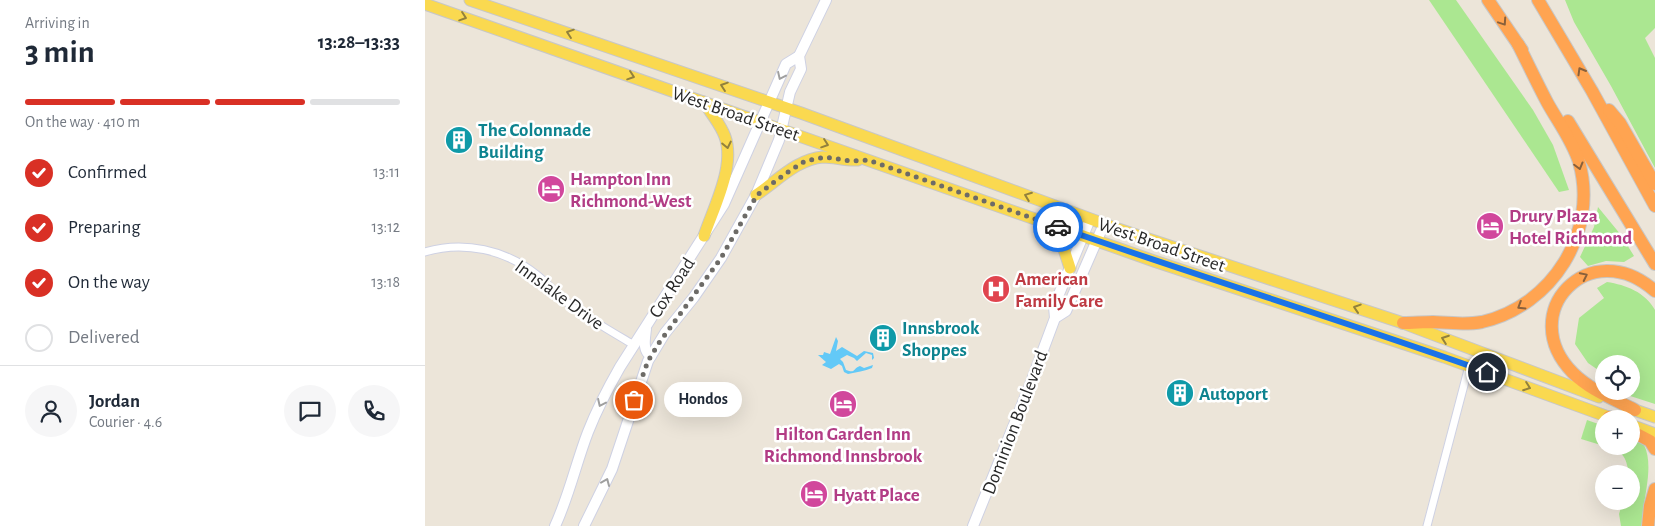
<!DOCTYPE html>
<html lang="en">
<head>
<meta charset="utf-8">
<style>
  body { margin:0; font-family:"Alegreya Sans",sans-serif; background:#f6f6f7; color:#1f2937; height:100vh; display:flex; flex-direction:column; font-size:19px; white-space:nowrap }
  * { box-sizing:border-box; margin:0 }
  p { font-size:16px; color:#747a83 }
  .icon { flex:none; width:28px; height:28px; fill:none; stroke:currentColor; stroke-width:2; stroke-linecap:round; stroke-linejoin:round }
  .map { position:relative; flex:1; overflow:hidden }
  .drawer { display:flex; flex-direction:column; background:#fff; width:425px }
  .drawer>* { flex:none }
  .tools { position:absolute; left:1170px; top:355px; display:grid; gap:10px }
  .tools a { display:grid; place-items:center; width:45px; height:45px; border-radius:50%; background:#fff; box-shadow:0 5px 20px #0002; font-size:25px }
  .pin { position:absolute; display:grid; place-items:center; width:42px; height:42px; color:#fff; margin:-21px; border:2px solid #fff; border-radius:50%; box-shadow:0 1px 5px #0007 }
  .courier { position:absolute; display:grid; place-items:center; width:50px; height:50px; margin:-25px; border:4px solid #1a73e8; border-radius:50%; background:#fff; color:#222; box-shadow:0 1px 6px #0007 }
  .bubble { position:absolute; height:35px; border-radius:18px; background:#fff; box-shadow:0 5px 20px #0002; font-size:16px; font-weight:600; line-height:35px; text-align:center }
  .head em { font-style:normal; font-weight:600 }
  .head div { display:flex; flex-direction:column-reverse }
  .head { display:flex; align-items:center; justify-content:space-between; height:85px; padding:0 25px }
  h1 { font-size:32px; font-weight:600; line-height:38px }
  .bar { display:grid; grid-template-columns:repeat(4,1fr); gap:8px 5px; align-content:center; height:60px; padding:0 25px }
  .bar i { height:6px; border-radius:4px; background:#e0e1e3 }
  .bar .current { background:#d93025 }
  .bar p { grid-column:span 4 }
  .line { display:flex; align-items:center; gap:12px; padding:0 25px; border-top:1px solid #e0e1e3 }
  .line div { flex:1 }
  .round { display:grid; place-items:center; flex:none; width:52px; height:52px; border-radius:26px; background:#f6f6f7 }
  ol { padding:0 25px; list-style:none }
  li { display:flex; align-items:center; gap:15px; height:55px }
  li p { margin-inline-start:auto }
  li .icon { padding:5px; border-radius:50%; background:#d93025; color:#fff; stroke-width:4 }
  li:last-child { color:#747a83 }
  li i { width:28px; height:28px; border:2px solid #e0e1e3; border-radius:50% }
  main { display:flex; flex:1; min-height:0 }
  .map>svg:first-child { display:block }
  .green { fill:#abe791 }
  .water { fill:#63c9f7 }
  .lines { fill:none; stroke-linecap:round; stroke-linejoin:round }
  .street-casing { stroke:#ced1e3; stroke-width:9 }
  .secondary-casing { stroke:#ced1e3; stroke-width:12 }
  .primary-casing { stroke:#c7c7c7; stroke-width:13 }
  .highway-casing { stroke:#c7c7c7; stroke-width:14 }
  .street { stroke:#fff; stroke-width:7 }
  .secondary { stroke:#fff; stroke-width:10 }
  .primary { stroke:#fad950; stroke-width:11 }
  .highway { stroke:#ffa451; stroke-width:12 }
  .oneway { stroke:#92813c }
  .oneway2 { stroke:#89603b }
  .oneway3 { stroke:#9f9f9f }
  .done { stroke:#6d6b67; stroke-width:5; stroke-dasharray:0 9 }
  .route { stroke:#1a73e8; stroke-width:6 }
  .labels { text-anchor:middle; stroke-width:5; stroke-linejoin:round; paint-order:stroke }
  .street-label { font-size:19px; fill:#292929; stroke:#fff }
  .culture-label { font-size:19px; font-weight:bold; fill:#0d838f; stroke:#fff; text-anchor:start }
  .hotel-label { font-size:19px; font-weight:bold; fill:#b23c85; stroke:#fff; text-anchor:start }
  .health-label { font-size:19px; font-weight:bold; fill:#be3a42; stroke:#fff; text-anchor:start }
</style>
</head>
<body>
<main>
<section class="drawer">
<div class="head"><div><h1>3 min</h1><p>Arriving in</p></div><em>13:28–13:33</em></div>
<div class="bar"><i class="current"></i><i class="current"></i><i class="current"></i><i></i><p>On the way · 410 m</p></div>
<ol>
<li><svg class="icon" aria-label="check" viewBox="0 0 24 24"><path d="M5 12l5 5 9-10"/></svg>Confirmed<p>13:11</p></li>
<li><svg class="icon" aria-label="check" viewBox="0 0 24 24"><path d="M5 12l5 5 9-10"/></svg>Preparing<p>13:12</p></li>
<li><svg class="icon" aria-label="check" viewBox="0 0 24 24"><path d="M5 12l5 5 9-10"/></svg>On the way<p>13:18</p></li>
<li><i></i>Delivered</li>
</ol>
<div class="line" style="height:90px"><a class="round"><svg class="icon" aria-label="person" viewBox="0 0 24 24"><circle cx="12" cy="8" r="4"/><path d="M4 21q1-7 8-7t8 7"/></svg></a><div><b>Jordan</b><p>Courier · 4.6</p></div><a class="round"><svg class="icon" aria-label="chat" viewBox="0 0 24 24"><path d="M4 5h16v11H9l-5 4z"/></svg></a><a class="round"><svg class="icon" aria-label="phone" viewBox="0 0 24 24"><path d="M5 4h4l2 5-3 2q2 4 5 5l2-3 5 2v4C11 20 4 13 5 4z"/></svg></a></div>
</section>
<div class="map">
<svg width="1230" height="526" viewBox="0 0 1230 526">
  <rect width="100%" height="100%" fill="#ece5d9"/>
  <g class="green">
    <path d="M1004 0H1031L1108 110 1128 145 1144 190 1134 192Z"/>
    <path d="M1140 0H1230V28L1220 38 1230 58V168L1186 86 1149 22Z"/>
    <path d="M1173 207 1196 235 1209 256 1199 262 1181 261 1163 266 1155 257 1169 227Z"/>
    <path d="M1182 282C1201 285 1220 292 1230 310V404L1199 394 1197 391H1206V364H1179V374L1163 363 1150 344 1154 318 1179 298 1172 288Z"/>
    <path d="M1162 420 1179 426V446L1156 439Z"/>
    <path d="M1206 437C1210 439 1216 442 1219 445 1230 467 1217 500 1217 526H1196L1194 514 1198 501H1206V474H1204C1201 456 1198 451 1180 446H1206Z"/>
  </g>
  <path class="water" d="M411 337 413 341 411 351 417 347 432 356 439 351 448 353 449 358 447 360V355L441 353 432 361 429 358 422 355 415 359 418 362 421 370C431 374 428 368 435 366L439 368 448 365 447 368C440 371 431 372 423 374L419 372 417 366 414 364 406 369 397 365 401 362 393 355H398L399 352 405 354Z"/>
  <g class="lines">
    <defs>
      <g id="street">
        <path d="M0 252C39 240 81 250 112 275 123 284 133 295 144 304 164 319 187 332 209 345"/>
        <path d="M1002 526 1044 366"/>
      </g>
      <g id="secondary">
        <path d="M630 318 641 311 679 224"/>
        <path d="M221 329C220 339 217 350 226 356"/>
        <path d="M130 526C144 496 151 463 163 432 172 409 183 388 195 367L299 204 361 64 374 56"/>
        <path d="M159 526 187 469 223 361 240 333 269 297 296 258 331 195 354 140 365 92 376 69 374 56 401 0"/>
        <path d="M548 526 605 385 630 318 629 306 665 219"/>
      </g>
      <g id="primary">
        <path d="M45 0 376 113 693 229 978 323 1174 397"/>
        <path d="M0 4 729 261 1019 357 1189 419"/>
        <path d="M331 195C352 181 372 159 398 157 410 157 421 161 433 160"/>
        <path d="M624 224 637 243 645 268"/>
        <path d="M279 236C289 206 313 162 298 132 293 121 285 112 279 102"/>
        <path d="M1201 407 1230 417"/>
        <path d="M1206 425 1230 434"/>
      </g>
      <g id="highway">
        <path d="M1063 0 1097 50"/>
        <path d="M1113 0 1167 91 1230 206"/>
        <path d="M1184 110 1195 123 1230 184"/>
        <path d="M1143 121 1230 264"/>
        <path d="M978 323C988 323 998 322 1008 322 1025 323 1041 325 1057 322 1127 306 1174 232 1154 162 1147 140 1133 122 1122 102 1112 83 1103 64 1093 44"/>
        <path d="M1210 410C1189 399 1165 390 1148 373 1089 313 1165 233 1230 291"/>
        <path d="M1184 417 1186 419"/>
        <path d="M1206 431 1225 441 1230 449"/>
        <path d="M1223 526 1225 506 1230 489"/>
      </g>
    </defs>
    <use href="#street" class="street-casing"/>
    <use href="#secondary" class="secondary-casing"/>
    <use href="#primary" class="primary-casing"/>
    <use href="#highway" class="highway-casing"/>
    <use href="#street" class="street"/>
    <use href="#secondary" class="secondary"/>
    <use href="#primary" class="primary"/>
    <use href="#highway" class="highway"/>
  </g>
  <defs><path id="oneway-chevron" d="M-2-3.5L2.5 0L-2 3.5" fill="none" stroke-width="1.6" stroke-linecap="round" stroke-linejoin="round" transform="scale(1.25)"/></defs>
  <g class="oneway">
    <use href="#oneway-chevron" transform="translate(38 17) rotate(19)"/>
    <use href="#oneway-chevron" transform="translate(145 33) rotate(-161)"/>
    <use href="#oneway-chevron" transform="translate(206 76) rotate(19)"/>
    <use href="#oneway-chevron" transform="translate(299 86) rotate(-161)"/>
    <use href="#oneway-chevron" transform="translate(400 144) rotate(19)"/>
    <use href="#oneway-chevron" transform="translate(302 145) rotate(78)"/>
    <use href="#oneway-chevron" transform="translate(603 196) rotate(-159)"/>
    <use href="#oneway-chevron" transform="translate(932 308) rotate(-162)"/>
    <use href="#oneway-chevron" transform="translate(1020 339) rotate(-160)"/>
    <use href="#oneway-chevron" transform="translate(1102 387) rotate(20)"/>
  </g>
  <g class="oneway2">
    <use href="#oneway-chevron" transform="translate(1078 22) rotate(56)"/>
    <use href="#oneway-chevron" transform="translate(1156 71) rotate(-120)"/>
    <use href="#oneway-chevron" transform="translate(1154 166) rotate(75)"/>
    <use href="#oneway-chevron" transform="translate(1159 276) rotate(-26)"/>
    <use href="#oneway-chevron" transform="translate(1096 306) rotate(148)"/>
  </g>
  <g class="oneway3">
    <use href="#oneway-chevron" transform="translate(356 76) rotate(115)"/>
    <use href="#oneway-chevron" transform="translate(176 403) rotate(115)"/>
    <use href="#oneway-chevron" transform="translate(181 482) rotate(-67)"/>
  </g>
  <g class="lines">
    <path class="done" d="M209 400 223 361 234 343 296 258 332 195 360 174 380 161 400 157 426 161 443 160 633 227"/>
    <path class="route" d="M633 227C775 277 920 321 1062 372"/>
  </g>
  <defs>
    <symbol id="building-disc" viewBox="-11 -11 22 22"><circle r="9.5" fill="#0f9aa8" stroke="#fff"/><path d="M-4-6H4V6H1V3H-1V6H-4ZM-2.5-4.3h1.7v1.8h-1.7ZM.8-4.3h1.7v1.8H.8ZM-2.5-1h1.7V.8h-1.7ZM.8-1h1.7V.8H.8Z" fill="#fff"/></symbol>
    <symbol id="hotel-disc" viewBox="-11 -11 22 22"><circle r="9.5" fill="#d1479c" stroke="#fff"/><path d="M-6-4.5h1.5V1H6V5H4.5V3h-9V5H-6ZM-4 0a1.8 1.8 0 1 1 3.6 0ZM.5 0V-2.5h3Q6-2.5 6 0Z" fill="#fff"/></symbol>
    <symbol id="hospital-disc" viewBox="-11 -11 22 22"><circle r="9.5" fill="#e0444e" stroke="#fff"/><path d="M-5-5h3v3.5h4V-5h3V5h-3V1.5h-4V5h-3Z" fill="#fff"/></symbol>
  </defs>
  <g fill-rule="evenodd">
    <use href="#building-disc" x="18" y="124" width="32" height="32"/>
    <use href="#hotel-disc" x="110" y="173" width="32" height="32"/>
    <use href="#hotel-disc" x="1049" y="210" width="32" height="32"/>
    <use href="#hospital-disc" x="555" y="273" width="32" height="32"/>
    <use href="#building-disc" x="442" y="322" width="32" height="32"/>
    <use href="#building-disc" x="739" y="377" width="32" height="32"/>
    <use href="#hotel-disc" x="402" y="388" width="32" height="32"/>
    <use href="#hotel-disc" x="373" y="478" width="32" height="32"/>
  </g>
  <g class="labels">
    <g class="street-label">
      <text transform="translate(311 113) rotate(19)" y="7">West Broad Street</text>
      <text transform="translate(737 244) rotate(19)" y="7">West Broad Street</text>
      <text transform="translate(246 287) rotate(-57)" y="7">Cox Road</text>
      <text transform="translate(135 294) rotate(36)" y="7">Innslake Drive</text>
      <text transform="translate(589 422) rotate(-69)" y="7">Dominion Boulevard</text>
    </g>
    <g class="culture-label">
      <text x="53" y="136">The Colonnade<tspan x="53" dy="22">Building</tspan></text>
      <text x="477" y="334">Innsbrook<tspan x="477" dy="22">Shoppes</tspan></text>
      <text x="774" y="400">Autoport</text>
    </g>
    <g class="hotel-label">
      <text x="145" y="185">Hampton Inn<tspan x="145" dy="22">Richmond-West</tspan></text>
      <text x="1084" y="222">Drury Plaza<tspan x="1084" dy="22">Hotel Richmond</tspan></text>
      <text x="418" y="440" text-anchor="middle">Hilton Garden Inn<tspan x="418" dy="22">Richmond Innsbrook</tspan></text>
      <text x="408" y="501">Hyatt Place</text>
    </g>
    <g class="health-label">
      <text x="590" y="285">American<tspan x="590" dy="22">Family Care</tspan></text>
    </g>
  </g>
</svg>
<div class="tools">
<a><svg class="icon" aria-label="locate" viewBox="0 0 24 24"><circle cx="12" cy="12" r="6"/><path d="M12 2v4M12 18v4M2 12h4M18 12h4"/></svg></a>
<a>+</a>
<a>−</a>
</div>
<div class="pin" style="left:209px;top:400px;background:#ea580c"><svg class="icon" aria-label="bag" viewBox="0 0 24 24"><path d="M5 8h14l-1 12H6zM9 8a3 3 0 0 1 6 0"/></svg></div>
<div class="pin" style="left:1062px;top:372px;background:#1f2937"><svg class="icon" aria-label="home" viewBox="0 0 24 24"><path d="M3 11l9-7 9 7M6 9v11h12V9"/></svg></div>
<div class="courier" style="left:633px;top:227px"><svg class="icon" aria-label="car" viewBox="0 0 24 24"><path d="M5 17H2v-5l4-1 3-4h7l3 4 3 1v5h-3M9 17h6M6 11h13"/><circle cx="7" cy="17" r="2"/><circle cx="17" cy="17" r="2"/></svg></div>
<div class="bubble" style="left:239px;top:382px;width:78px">Hondos</div>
</div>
</main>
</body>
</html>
